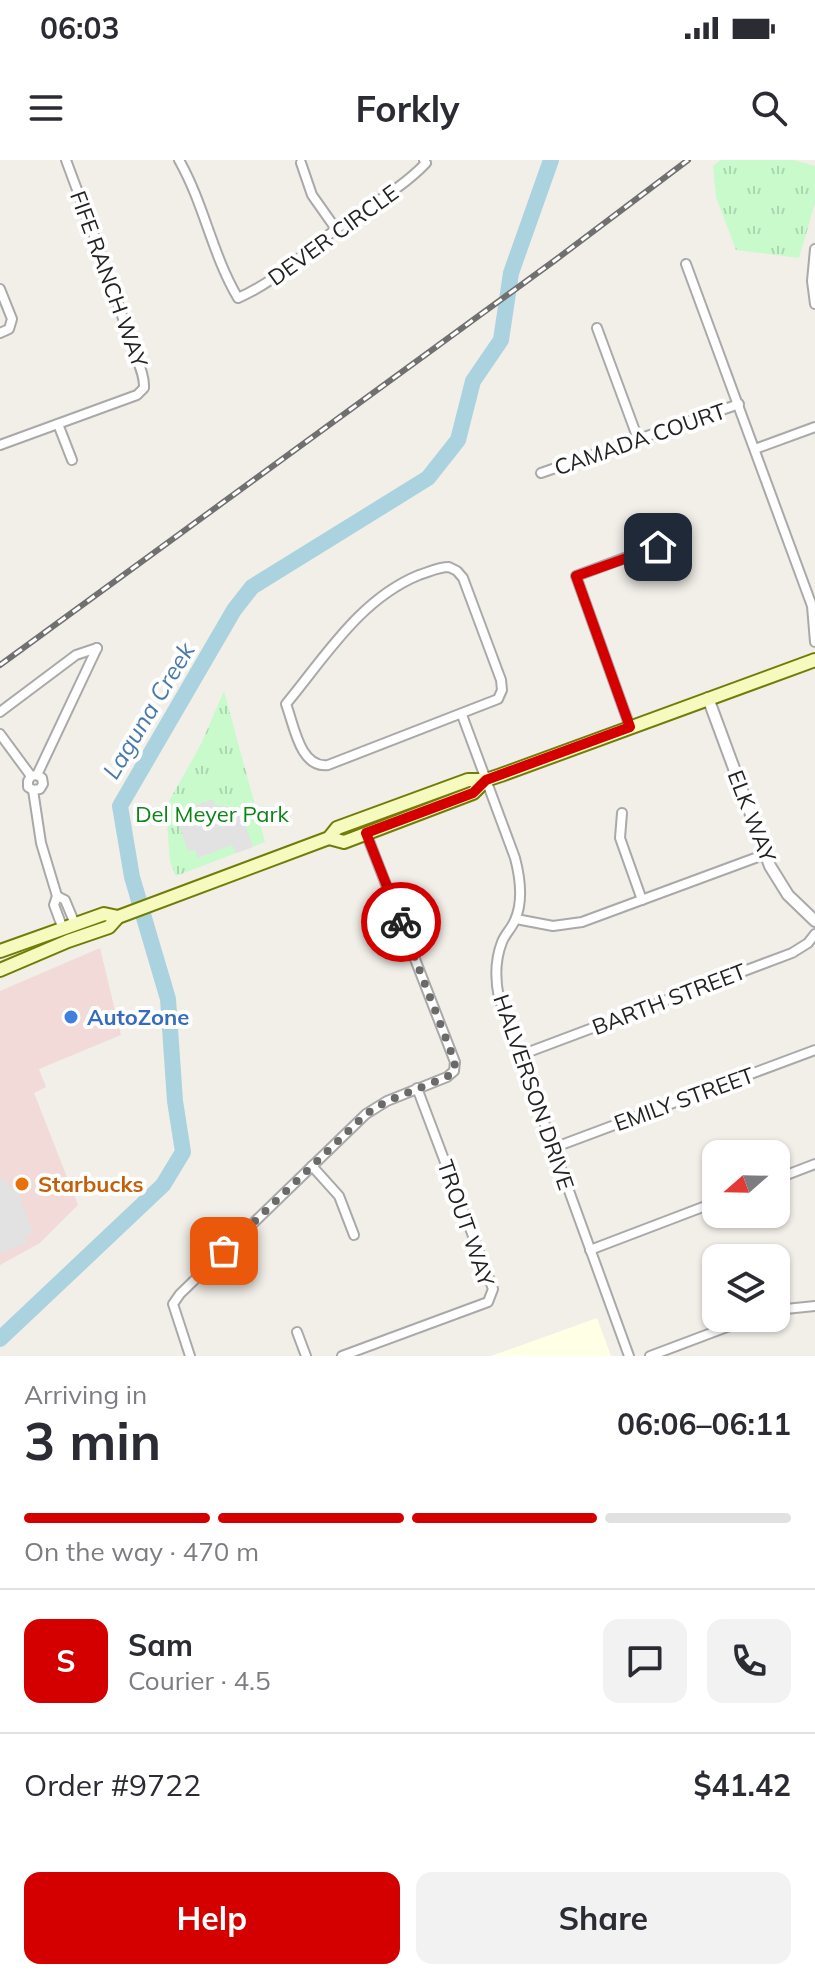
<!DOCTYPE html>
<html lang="en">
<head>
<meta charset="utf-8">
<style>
  body { margin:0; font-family:Mulish,sans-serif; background:#f2f2f3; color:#2b2b33; height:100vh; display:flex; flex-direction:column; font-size:30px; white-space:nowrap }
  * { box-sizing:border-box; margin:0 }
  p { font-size:26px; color:#7c7c81 }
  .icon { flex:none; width:44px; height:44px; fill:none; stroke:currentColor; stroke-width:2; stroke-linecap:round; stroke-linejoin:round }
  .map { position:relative; height:1196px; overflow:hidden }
  .sheet { display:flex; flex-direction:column; background:#fff; flex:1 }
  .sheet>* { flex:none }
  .needle { width:52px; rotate:250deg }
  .fabs { position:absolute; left:702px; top:980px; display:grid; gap:16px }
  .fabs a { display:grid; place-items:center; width:88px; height:88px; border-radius:16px; background:#fff; box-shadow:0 2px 6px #0004; font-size:40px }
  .pin { position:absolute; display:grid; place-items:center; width:68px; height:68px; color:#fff; margin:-34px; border-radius:16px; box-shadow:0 4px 12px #0006 }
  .courier { position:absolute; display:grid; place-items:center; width:80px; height:80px; margin:-40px; border:6px solid #d40000; border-radius:50%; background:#fff; color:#222; box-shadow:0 2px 10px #0007 }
  .overview em { font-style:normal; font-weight:700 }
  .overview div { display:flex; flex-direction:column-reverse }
  .overview { display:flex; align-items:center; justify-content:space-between; height:136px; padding:0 24px }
  h1 { font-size:52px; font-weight:700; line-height:60px }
  .bar { display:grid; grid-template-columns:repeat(4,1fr); gap:12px 8px; align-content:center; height:96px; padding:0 24px }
  .bar i { height:10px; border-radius:6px; background:#e1e1e2 }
  .bar .current { background:#d40000 }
  .bar p { grid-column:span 4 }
  .line { display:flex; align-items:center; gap:20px; padding:0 24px; border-top:2px solid #e1e1e2 }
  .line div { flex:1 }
  .round { display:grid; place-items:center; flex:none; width:84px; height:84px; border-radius:16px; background:#f2f2f3 }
  .button { display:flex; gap:16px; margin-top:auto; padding:16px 24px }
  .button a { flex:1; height:92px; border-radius:16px; background:#d40000; color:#fff; font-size:32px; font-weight:700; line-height:92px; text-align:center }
  .button a+a { background:#f2f2f3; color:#2b2b33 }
  .status { display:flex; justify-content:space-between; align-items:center; height:56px; padding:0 40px; background:#fff; direction:ltr }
  .status svg { height:22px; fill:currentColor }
  header { display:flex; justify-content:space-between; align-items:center; height:104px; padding:0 24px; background:#fff; font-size:36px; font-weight:700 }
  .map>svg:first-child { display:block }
  .commercial { fill:#f2dad9 }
  .education { fill:#ffffe5 }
  .park { fill:url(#park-tufts) }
  .parking { fill:#e2e2e2 }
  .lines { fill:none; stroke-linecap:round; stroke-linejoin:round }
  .river { stroke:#aad3df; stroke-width:16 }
  .minor-casing { stroke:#a9a9a9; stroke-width:12 }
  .tertiary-casing { stroke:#a9a9a9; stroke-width:14 }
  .secondary-casing { stroke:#707d05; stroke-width:16 }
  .minor { stroke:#fff; stroke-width:8 }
  .tertiary { stroke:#fff; stroke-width:10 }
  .secondary { stroke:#f7fabf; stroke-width:12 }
  .rail-casing { stroke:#707070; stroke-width:6 }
  .rail { stroke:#fff; stroke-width:3; stroke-dasharray:9; stroke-linecap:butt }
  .done { stroke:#6b6a68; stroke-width:8; stroke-dasharray:0 14.4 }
  .route { stroke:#d40000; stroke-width:10 }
  .shop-dot { fill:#3f7fe0; stroke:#fff; stroke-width:3 }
  .food-dot { fill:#e8710a; stroke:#fff; stroke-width:3 }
  .labels { text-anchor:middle; stroke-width:8; stroke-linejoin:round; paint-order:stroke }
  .street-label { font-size:22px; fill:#222; stroke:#fff }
  .park-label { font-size:22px; fill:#0c8416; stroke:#fff }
  .shop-label { font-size:22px; font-weight:bold; fill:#366cbe; stroke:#fff; text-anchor:start }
  .food-label { font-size:22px; font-weight:bold; fill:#c56008; stroke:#fff; text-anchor:start }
  .water-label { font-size:24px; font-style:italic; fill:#4a7aab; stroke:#fff }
</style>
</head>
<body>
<div class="status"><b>06:03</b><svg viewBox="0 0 49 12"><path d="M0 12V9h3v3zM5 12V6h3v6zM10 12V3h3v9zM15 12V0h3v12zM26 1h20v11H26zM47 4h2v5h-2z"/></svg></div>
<header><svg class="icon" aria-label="menu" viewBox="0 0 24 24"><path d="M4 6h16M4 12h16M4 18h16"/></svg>Forkly<svg class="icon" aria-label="search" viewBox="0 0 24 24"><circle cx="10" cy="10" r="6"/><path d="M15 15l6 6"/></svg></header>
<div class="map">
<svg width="815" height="1196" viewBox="0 0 815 1196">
  <defs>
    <pattern id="park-tufts" width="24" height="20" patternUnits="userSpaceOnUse" patternTransform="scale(2)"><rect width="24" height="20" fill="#c8facc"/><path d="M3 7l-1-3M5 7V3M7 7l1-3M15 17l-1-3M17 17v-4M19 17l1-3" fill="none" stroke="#acd6af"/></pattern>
  </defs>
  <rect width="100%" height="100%" fill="#f2efe9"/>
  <path class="commercial" d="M100 788 121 875 39 909 46 927 34 933 78 1045 40 1083 0 1105V831Z"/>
  <path class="education" d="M597 1158 611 1196H491Z"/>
  <g class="park">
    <path d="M721 0H794L815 6V43L799 98 736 90 716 37 713 6Z"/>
    <path d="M224 531 265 682 176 716 170 702 167 663 168 643 201 584Z"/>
  </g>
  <g class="parking">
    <path d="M213 639 215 645 225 646 237 652 245 664 253 687 236 693 232 685 198 698 195 690 188 691 177 659 183 656 181 650Z"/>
    <path d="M6 1019 9 1027 15 1025 33 1073 25 1076 28 1083 0 1093V1021Z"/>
  </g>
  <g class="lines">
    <path class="river" d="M0 1179 163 1025 183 992 175 941 168 839 132 717 120 646 234 450 252 427 428 318 458 280 473 221 501 180 511 113 551 0"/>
    <defs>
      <g id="minor">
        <path d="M179 0C204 44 212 94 238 138 277 121 302 94 335 70 366 47 399 31 426 3L424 0"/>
        <path d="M301 3 312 35 336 69"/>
        <path d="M815 89 812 121 815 144"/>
        <path d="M686 104 812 446 815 482"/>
        <path d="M0 129 12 159 9 169 0 173"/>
        <path d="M597 168 638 279"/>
        <path d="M58 264 72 300"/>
        <path d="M0 285 137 235 144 228C145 212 134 196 130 181 112 120 88 60 66 0"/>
        <path d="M755 289 815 267"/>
        <path d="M541 313 739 244"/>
        <path d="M449 407 457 411 463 418 501 520 502 530 498 539 328 605C300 609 294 565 286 544 325 497 360 439 419 415 429 412 438 407 449 407Z"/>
        <path d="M0 552 76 495 97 488"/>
        <path d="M462 555 515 698C520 717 523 742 515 760 512 768 505 774 502 782 495 800 495 819 499 838L629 1196"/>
        <path d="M630 567 576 416 649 389 674 385"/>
        <path d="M0 574 31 616"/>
        <path d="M37 615 42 618 43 624 40 629 33 630 28 627V621L31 616 37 615 97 488"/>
        <path d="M33 630 41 683 57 736 54 745 63 769"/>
        <path d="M622 653 620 678 642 740"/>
        <path d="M57 736 65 740 75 764"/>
        <path d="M516 759 553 766 582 762 766 694"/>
        <path d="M518 896 792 793 808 783 815 774"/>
        <path d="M553 988 815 890"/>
        <path d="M312 1006 339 1036 354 1075"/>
        <path d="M776 1019 815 1004"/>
        <path d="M590 1090 716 1042"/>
        <path d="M776 1150 815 1146"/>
        <path d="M297 1172 306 1196"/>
        <path d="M190 1196 173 1144 180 1134 366 954 387 941 447 917 454 911 455 902 366 673"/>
        <path d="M342 1196 488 1142 493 1129 417 928"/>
        <path d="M650 1196 751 1158"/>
      </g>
      <path id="tertiary" d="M708 538 770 706 788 735 815 761"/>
      <g id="secondary">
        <path d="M329 678 344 682 473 633 486 620"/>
        <path d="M0 791 104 754 118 757"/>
        <path d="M0 810 68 781 109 767 118 757 329 678 337 668 468 620H486L501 615 815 500"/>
      </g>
    </defs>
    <use href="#minor" class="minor-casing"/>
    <use href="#tertiary" class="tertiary-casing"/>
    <use href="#secondary" class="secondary-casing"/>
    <use href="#minor" class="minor"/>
    <use href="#tertiary" class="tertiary"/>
    <use href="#secondary" class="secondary"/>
    <defs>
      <path id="rail" d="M0 505 554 101 688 0"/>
    </defs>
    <use href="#rail" class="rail-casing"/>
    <use href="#rail" class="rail"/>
  </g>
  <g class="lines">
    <path class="done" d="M224 1091 366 954 387 941 447 917 454 911 455 902 401 762"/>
    <path class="route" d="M401 762 366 673 473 633 486 620 630 567 576 416 658 387"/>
  </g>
  <circle class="shop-dot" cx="71" cy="857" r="8"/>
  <circle class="food-dot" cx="22" cy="1024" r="8"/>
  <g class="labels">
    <g class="street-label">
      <text transform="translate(333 75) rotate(-36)" y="8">DEVER CIRCLE</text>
      <text transform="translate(109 119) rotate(70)" y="8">FIFE RANCH WAY</text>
      <text transform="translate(640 279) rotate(-19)" y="8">CAMADA COURT</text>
      <text transform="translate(752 656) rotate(69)" y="8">ELK WAY</text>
      <text transform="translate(669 839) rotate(-21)" y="8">BARTH STREET</text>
      <text transform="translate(534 932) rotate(71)" y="8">HALVERSON DRIVE</text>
      <text transform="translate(684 939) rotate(-20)" y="8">EMILY STREET</text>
      <text transform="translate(466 1063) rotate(71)" y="8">TROUT WAY</text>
    </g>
    <g class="park-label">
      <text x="212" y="662">Del Meyer Park</text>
    </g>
    <g class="shop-label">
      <text x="87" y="865">AutoZone</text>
    </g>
    <g class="food-label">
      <text x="38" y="1032">Starbucks</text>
    </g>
    <g class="water-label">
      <text transform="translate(149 551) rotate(-59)" y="8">Laguna Creek</text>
    </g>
  </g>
</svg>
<div class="fabs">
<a><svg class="needle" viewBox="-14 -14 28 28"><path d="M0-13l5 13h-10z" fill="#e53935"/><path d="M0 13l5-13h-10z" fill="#7c7c81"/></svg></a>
<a><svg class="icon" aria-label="layers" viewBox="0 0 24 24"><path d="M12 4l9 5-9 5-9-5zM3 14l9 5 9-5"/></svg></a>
</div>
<div class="pin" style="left:224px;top:1091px;background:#ea580c"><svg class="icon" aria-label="bag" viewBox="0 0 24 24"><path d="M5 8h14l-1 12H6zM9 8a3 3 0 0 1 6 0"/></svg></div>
<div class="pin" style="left:658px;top:387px;background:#1f2937"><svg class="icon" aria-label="home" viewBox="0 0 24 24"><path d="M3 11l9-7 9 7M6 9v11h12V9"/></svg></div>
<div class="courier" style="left:401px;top:762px"><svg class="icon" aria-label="bike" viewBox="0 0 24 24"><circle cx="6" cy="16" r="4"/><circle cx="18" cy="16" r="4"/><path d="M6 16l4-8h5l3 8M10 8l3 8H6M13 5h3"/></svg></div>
</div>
<section class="sheet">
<div class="overview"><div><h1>3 min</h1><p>Arriving in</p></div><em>06:06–06:11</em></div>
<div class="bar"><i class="current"></i><i class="current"></i><i class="current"></i><i></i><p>On the way · 470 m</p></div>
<div class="line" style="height:144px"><b class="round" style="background:#d40000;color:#fff">S</b><div><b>Sam</b><p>Courier · 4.5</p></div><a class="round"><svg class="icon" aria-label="chat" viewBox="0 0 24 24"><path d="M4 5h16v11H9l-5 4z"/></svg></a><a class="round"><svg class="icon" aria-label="phone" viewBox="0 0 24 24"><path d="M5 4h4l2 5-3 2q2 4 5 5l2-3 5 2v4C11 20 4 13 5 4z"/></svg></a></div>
<div class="line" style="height:104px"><div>Order #9722</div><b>$41.42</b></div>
<div class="button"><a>Help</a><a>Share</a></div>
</section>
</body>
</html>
